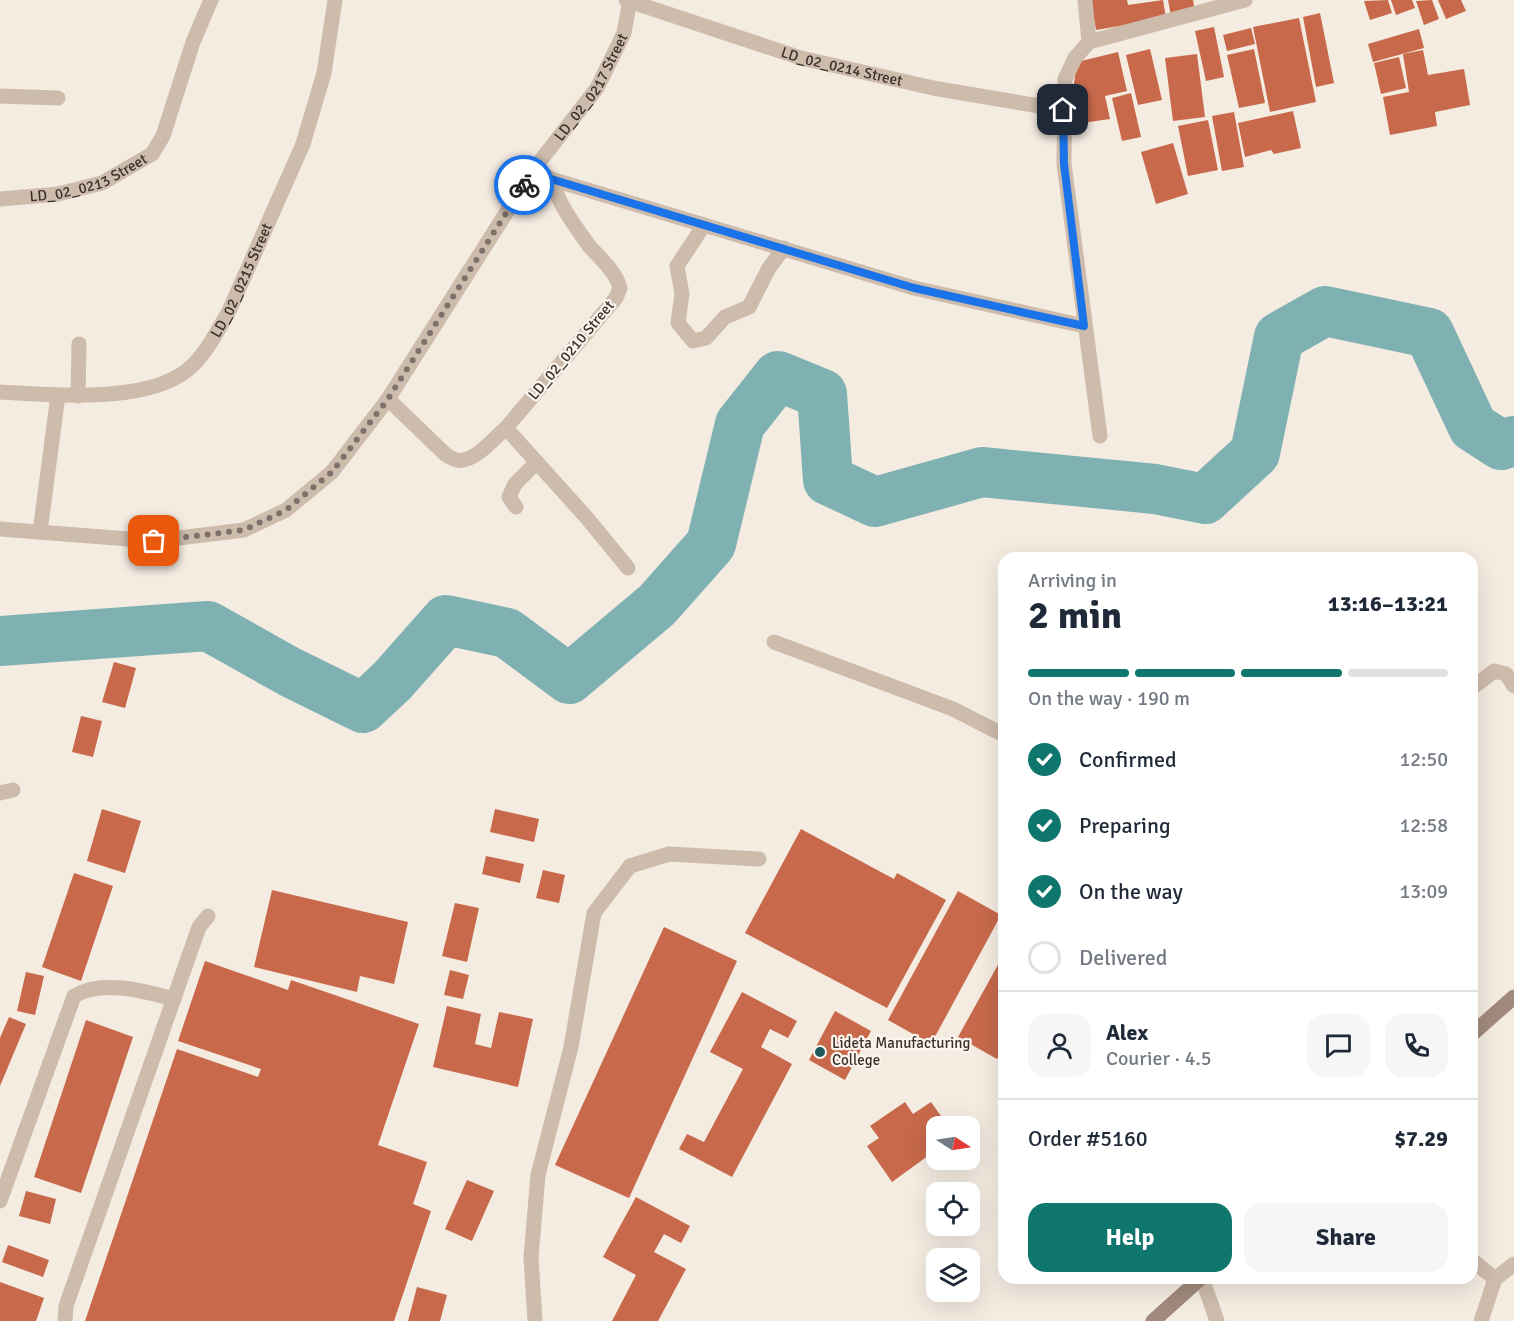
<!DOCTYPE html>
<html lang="en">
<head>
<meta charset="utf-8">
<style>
  body { margin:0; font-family:Signika,sans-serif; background:#f6f6f7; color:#1f2937; height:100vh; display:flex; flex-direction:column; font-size:22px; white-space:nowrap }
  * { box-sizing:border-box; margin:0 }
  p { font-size:20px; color:#747a83 }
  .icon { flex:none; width:33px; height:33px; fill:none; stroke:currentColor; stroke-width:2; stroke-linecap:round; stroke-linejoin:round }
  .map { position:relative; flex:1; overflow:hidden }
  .side { position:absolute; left:998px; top:552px; width:480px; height:732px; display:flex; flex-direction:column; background:#fff; border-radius:18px; box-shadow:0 6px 24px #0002 }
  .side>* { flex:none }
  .needle { width:39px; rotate:102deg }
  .controls { position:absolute; left:926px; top:1116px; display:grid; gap:12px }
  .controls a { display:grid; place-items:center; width:54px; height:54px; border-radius:12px; background:#fff; box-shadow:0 6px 24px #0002; font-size:30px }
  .pin { position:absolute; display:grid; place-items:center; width:51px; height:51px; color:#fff; margin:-26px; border-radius:12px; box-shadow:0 3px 9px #0006 }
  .courier { position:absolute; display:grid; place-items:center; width:60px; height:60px; margin:-30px; border:4px solid #1a73e8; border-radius:50%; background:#fff; color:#222; box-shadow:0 2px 8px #0007 }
  .headline em { font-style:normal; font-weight:700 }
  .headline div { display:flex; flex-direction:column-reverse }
  .headline { display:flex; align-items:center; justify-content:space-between; height:102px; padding:0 30px }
  h1 { font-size:39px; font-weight:700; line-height:45px }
  .bar { display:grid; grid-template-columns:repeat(4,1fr); gap:9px 6px; align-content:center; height:72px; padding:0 30px }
  .bar i { height:8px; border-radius:4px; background:#e0e1e3 }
  .bar .active { background:#0f766e }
  .bar p { grid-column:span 4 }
  .line { display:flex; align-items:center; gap:15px; padding:0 30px; border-top:2px solid #e0e1e3 }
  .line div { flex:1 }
  .round { display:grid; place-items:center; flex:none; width:63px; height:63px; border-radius:18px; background:#f6f6f7 }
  ol { padding:0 30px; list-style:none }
  li { display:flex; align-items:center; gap:18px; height:66px }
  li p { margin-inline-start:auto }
  li .icon { padding:6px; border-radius:50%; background:#0f766e; color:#fff; stroke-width:4 }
  li:last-child { color:#747a83 }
  li i { width:33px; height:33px; border:3px solid #e0e1e3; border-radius:50% }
  .primary-button { display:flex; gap:12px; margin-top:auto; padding:12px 30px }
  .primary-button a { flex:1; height:69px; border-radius:18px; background:#0f766e; color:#fff; font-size:24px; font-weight:700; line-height:69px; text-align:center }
  .primary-button a+a { background:#f6f6f7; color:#1f2937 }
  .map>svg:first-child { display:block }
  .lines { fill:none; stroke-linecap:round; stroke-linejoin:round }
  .river { stroke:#7fb0b2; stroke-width:50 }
  .building { fill:#c8694b }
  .service { stroke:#cdbbac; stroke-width:15 }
  .minor { stroke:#cdbbac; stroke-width:15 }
  .secondary { stroke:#a18a7d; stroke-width:15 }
  .done { stroke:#7c716b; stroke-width:6; stroke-dasharray:0 10.8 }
  .route { stroke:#1a73e8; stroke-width:8 }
  .poi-dot { fill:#1f5a5e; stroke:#fbf5ee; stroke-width:2 }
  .labels { text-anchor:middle; stroke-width:4.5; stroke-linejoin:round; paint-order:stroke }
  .street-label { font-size:15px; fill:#3b302b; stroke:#fbf5ee }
  .poi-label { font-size:15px; fill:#3b302b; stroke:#fbf5ee; text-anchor:start }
</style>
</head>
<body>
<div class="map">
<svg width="1514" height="1321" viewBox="0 0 1514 1321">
  <rect width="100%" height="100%" fill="#f4ebe1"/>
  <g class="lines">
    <path class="river" d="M0 641 208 626 290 672 363 708 392 681 446 620 507 633 569 679 657 605 711 544 740 424 778 376 822 394 828 480 875 502 982 472 1155 489 1205 499 1255 453 1279 337 1325 311 1429 333 1473 427 1501 445 1514 441"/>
  </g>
  <g class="building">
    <path d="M1091 0H1127L1128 5 1163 0 1166 18 1096 30Z"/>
    <path d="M1168 0H1193L1195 11 1171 16Z"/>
    <path d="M1388 0 1392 13 1370 20 1364 1Z"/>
    <path d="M1391 0H1412L1415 8 1396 15Z"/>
    <path d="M1432 0 1439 19 1424 25 1416 1Z"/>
    <path d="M1438 0H1461L1466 11 1446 19Z"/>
    <path d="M1320 13 1334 83 1316 87 1303 17Z"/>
    <path d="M1299 18 1316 102 1270 112 1253 27Z"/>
    <path d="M1214 27 1224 77 1206 81 1195 31Z"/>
    <path d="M1251 28 1255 44 1227 51 1223 35Z"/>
    <path d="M1419 29 1424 48 1373 62 1368 44Z"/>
    <path d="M1150 49 1162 100 1138 105 1126 55Z"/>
    <path d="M1254 49 1265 103 1239 108 1227 55Z"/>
    <path d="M1423 50 1428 75 1464 69 1470 105 1435 112 1437 126 1390 135 1383 97 1409 92 1403 54Z"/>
    <path d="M1118 52 1127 91 1105 96 1110 119 1068 125 1077 62Z"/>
    <path d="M1197 54 1205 117 1173 121 1165 58Z"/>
    <path d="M1399 57 1406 88 1381 94 1374 63Z"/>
    <path d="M1131 93 1141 137 1122 141 1112 98Z"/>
    <path d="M1293 111 1301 148 1274 154 1271 150 1245 157 1238 123Z"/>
    <path d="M1234 112 1244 167 1222 171 1212 116Z"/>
    <path d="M1208 120 1218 170 1188 176 1178 126Z"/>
    <path d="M1173 143 1188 194 1156 204 1141 152Z"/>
    <path d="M114 662 136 668 125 708 102 702Z"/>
    <path d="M81 716 102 721 93 757 72 752Z"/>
    <path d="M102 809 141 821 125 873 87 861Z"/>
    <path d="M495 809 539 819 534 842 490 832Z"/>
    <path d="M801 829 894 879 897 873 946 900 887 1008 745 933Z"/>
    <path d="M486 856 524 864 520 883 482 874Z"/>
    <path d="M543 870 565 875 559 903 536 898Z"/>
    <path d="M74 873 113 886 81 981 42 967Z"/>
    <path d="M272 890 408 922 394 984 360 976 357 992 254 967Z"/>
    <path d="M958 891 1001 915 931 1044 888 1020Z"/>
    <path d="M455 903 479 908 467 962 442 956Z"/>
    <path d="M664 927 737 961 629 1198 555 1165Z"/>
    <path d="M1004 954V1048L997 1059 958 1037Z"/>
    <path d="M205 961 288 990 291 980 419 1024 378 1145 427 1162 413 1204 431 1211 394 1321H85L177 1049 258 1077 261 1069 178 1041Z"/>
    <path d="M450 970 469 975 463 999 444 995Z"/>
    <path d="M26 972 44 976 35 1015 17 1011Z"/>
    <path d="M742 992 797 1021 788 1038 770 1029 761 1047 792 1064 732 1177 679 1149 687 1134 704 1142 743 1069 710 1052Z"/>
    <path d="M447 1006 481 1014 475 1044 491 1048 499 1012 533 1019 518 1087 433 1067Z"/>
    <path d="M835 1011 871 1031 845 1080 809 1060Z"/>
    <path d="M9 1017 26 1024 0 1086V1038Z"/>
    <path d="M86 1020 133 1037 81 1193 34 1177Z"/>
    <path d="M905 1102 913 1114 931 1102 948 1126H936V1150L892 1182 867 1146 879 1138 870 1126Z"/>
    <path d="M467 1180 494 1191 472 1241 445 1229Z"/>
    <path d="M26 1191 56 1199 50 1224 19 1216Z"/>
    <path d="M636 1197 690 1226 681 1243 664 1234 654 1252 686 1269 658 1321H612L636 1275 603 1257Z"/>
    <path d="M8 1245 49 1260 43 1277 2 1262Z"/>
    <path d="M0 1282 44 1298 36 1321H0Z"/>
    <path d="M417 1287 447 1295 440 1321H408Z"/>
  </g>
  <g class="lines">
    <g class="service">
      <path d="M0 96 58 98"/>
      <path d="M704 225 677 266 682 294 678 323 693 341 706 338 725 317 749 307 769 268 784 248"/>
      <path d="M78 396 79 344"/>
      <path d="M516 507 509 497 515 484 537 462"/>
      <path d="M40 532 58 395"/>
      <path d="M0 1201 74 996C101 979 144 991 174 999"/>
      <path d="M65 1321 66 1306 199 927 208 916"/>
      <path d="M535 1321 531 1257 538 1175 571 1047 594 913 630 866 669 854 759 859"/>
    </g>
    <g class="minor">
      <path id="s1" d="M626 0 801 58 933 88 1063 110"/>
      <path d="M1085 0 1089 42"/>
      <path d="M534 169 551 179 914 288 1084 326"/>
      <path d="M551 179C559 205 574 225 590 247 601 259 616 272 620 288L616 298 506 428 587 518 628 568"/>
      <path id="s2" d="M0 199 58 194 102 183 152 154 163 136 193 42 211 0"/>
      <path id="s3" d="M0 392C52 395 154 405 193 365 208 350 218 330 229 311L303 144 324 73 335 0"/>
      <path d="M388 399 445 454C450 457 457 462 463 460 478 458 494 438 506 428"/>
      <path d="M1100 436 1064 164 1065 79 1075 58 1089 42 1245 0"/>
      <path id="s4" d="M0 529 154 541 244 530 286 510 332 472 388 399 534 169 597 88 624 33 630 0"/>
      <path d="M774 642 953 709 1004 735"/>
      <path d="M1472 688 1494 671 1506 674 1514 686"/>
      <path d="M0 793 13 790"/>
      <path d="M1472 1260 1495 1279"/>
      <path d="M1202 1278 1217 1321"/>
      <path d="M1481 1321 1495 1279 1514 1264"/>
    </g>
    <g class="secondary">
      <path d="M1472 1034 1514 997"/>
      <path d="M1153 1321 1201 1278"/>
    </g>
  </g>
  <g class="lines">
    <path class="done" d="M154 541 244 530 286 510 332 472 388 399 524 185"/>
    <path class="route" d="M524 185 534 169 551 179 914 288 1084 326 1064 164 1063 110"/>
  </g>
  <circle class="poi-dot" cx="820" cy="1052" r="6"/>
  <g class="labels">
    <g class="street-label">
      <text dy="5" stroke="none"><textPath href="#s1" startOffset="226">LD_02_0214 Street</textPath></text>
      <text dy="5" stroke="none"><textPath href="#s4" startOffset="816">LD_02_0217 Street</textPath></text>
      <text dy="5" stroke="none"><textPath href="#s2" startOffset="92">LD_02_0213 Street</textPath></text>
      <text dy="5" stroke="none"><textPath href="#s3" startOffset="298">LD_02_0215 Street</textPath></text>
      <text transform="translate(571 350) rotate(-50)" y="5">LD_02_0210 Street</text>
    </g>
    <g class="poi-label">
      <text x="832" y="1048">Lideta Manufacturing<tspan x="832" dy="17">College</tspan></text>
    </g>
  </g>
</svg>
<div class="controls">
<a><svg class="needle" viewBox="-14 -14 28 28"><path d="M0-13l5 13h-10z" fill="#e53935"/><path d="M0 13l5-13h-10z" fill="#747a83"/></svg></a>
<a><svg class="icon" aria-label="locate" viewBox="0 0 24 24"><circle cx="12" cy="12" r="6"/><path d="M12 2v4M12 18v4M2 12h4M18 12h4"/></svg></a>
<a><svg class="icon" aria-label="layers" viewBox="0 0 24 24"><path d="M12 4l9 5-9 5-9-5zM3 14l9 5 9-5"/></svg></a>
</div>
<div class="pin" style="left:154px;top:541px;background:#ea580c"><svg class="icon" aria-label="bag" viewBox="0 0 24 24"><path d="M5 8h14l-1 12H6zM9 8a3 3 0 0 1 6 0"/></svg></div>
<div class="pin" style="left:1063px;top:110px;background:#1f2937"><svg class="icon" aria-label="home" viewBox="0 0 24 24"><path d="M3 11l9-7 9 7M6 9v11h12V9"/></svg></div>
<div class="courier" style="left:524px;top:185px"><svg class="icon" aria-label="bike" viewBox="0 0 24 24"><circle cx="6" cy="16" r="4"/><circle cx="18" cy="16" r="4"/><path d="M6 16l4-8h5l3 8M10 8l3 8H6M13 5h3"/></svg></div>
<section class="side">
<div class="headline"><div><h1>2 min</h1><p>Arriving in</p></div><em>13:16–13:21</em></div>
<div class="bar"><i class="active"></i><i class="active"></i><i class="active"></i><i></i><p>On the way · 190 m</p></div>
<ol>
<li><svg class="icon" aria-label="check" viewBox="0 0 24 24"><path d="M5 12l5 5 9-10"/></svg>Confirmed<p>12:50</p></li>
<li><svg class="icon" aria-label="check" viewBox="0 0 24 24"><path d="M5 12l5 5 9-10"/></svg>Preparing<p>12:58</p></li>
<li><svg class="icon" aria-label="check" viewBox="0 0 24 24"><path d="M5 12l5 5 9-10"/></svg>On the way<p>13:09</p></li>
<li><i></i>Delivered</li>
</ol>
<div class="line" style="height:108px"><a class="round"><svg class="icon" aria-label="person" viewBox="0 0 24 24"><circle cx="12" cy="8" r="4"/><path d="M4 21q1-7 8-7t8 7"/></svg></a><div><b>Alex</b><p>Courier · 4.5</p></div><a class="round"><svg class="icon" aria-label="chat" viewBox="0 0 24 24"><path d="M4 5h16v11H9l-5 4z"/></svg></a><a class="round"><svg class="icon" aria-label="phone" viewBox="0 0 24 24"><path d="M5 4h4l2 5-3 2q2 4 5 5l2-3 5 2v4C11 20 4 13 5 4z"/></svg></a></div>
<div class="line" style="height:78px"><div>Order #5160</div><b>$7.29</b></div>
<div class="primary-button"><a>Help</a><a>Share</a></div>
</section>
</div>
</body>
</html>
